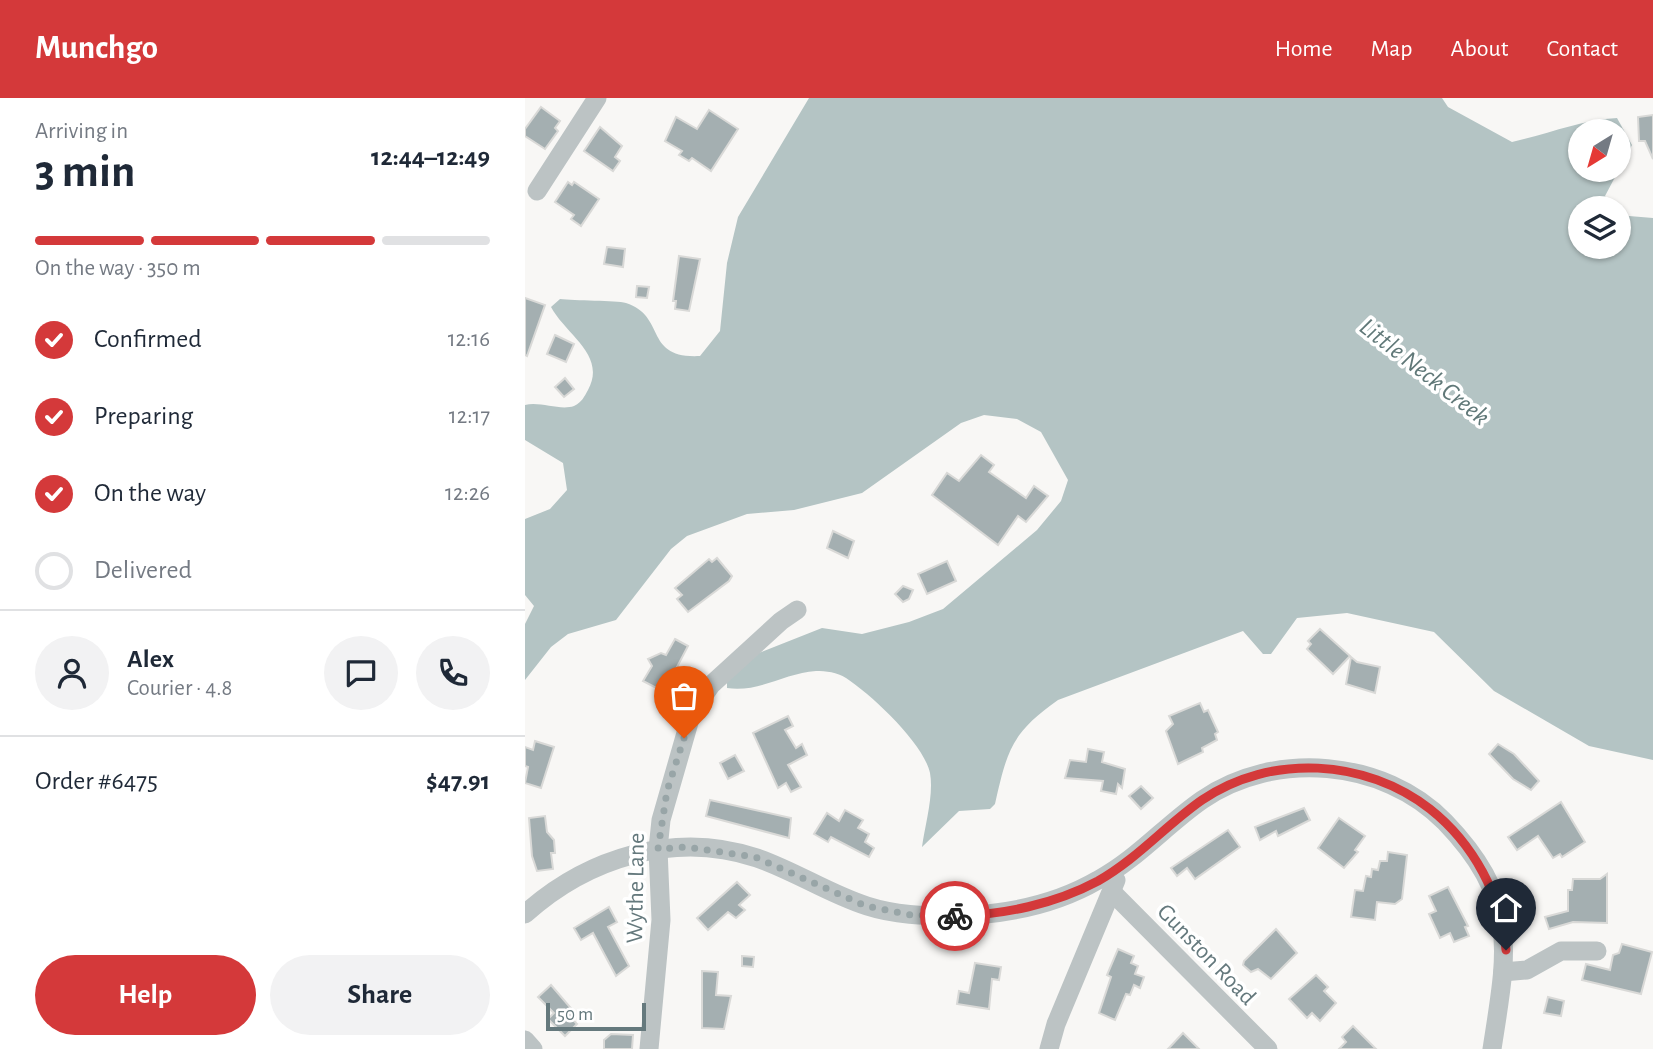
<!DOCTYPE html>
<html lang="en">
<head>
<meta charset="utf-8">
<style>
  body { margin:0; font-family:"Alegreya Sans",sans-serif; background:#f2f2f3; color:#1f2937; height:100vh; display:flex; flex-direction:column; font-size:26px; white-space:nowrap }
  * { box-sizing:border-box; margin:0 }
  p { font-size:23px; color:#747a83 }
  .icon { flex:none; width:38px; height:38px; fill:none; stroke:currentColor; stroke-width:2; stroke-linecap:round; stroke-linejoin:round }
  .map { position:relative; flex:1; overflow:hidden }
  .panel { display:flex; flex-direction:column; background:#fff; width:525px }
  .panel>* { flex:none }
  .needle { width:46px; rotate:217deg }
  .controls { position:absolute; left:1043px; top:21px; display:grid; gap:14px }
  .controls a { display:grid; place-items:center; width:63px; height:63px; border-radius:50%; background:#fff; box-shadow:0 2px 5px #0004; font-size:35px }
  .scale { position:absolute; left:21px; bottom:18px; width:100px; box-sizing:border-box; padding-left:7px; border:4px solid #65797d; border-top:0; font-size:19px; line-height:24px; white-space:nowrap; color:#65797d; -webkit-text-stroke:5px #fff; paint-order:stroke }
  .pin { position:absolute; display:grid; place-items:center; width:60px; height:60px; color:#fff; margin:-72px -30px; border-radius:50% 50% 50% 0; rotate:-45deg; box-shadow:0 0 7px #0007 }
  .pin .icon { rotate:45deg }
  .courier { position:absolute; display:grid; place-items:center; width:70px; height:70px; margin:-35px; border:5px solid #d4393a; border-radius:50%; background:#fff; color:#222; box-shadow:0 2px 9px #0007 }
  .head em { font-style:normal; font-weight:600 }
  .head div { display:flex; flex-direction:column-reverse }
  .head { display:flex; align-items:center; justify-content:space-between; height:119px; padding:0 35px }
  h1 { font-size:46px; font-weight:600; line-height:52px }
  .bar { display:grid; grid-template-columns:repeat(4,1fr); gap:10px 7px; align-content:center; height:84px; padding:0 35px }
  .bar i { height:9px; border-radius:5px; background:#e0e1e3 }
  .bar .selected { background:#d4393a }
  .bar p { grid-column:span 4 }
  .line { display:flex; align-items:center; gap:18px; padding:0 35px; border-top:2px solid #e0e1e3 }
  .line div { flex:1 }
  .round { display:grid; place-items:center; flex:none; width:74px; height:74px; border-radius:37px; background:#f2f2f3 }
  ol { padding:0 35px; list-style:none }
  li { display:flex; align-items:center; gap:21px; height:77px }
  li p { margin-inline-start:auto }
  li .icon { padding:7px; border-radius:50%; background:#d4393a; color:#fff; stroke-width:4 }
  li:last-child { color:#747a83 }
  li i { width:38px; height:38px; border:4px solid #e0e1e3; border-radius:50% }
  .action { display:flex; gap:14px; margin-top:auto; padding:14px 35px }
  .action a { flex:1; height:80px; border-radius:42px; background:#d4393a; color:#fff; font-size:28px; font-weight:600; line-height:80px; text-align:center }
  .action a+a { background:#f2f2f3; color:#1f2937 }
  header { display:flex; align-items:center; gap:42px; box-sizing:border-box; height:98px; padding:0 35px; background:#d4393a; color:#fff }
  header strong { font-size:33px }
  nav { display:flex; gap:38px; margin-inline-start:auto; font-size:24px }
  main { display:flex; flex:1; min-height:0 }
  .map>svg:first-child { display:block }
  .water { fill:#b4c4c4; fill-rule:evenodd }
  .building { fill:#a4afb1; stroke:#d9d9d7; stroke-width:2 }
  .lines { fill:none; stroke-linecap:round; stroke-linejoin:round }
  .minor { stroke:#bcc3c4; stroke-width:19 }
  .done { stroke:#98a5a7; stroke-width:7; stroke-dasharray:0 12.6 }
  .route { stroke:#d4393a; stroke-width:9 }
  .labels { text-anchor:middle; stroke-width:7; stroke-linejoin:round; paint-order:stroke }
  .street-label { font-size:24px; fill:#65797d; stroke:#fff }
  .water-label { font-size:26px; font-style:italic; fill:#607878; stroke:#fff }
</style>
</head>
<body>
<header>
<strong>Munchgo</strong>
<nav><a>Home</a><a>Map</a><a>About</a><a>Contact</a></nav>
</header>
<main>
<section class="panel">
<div class="head"><div><h1>3 min</h1><p>Arriving in</p></div><em>12:44–12:49</em></div>
<div class="bar"><i class="selected"></i><i class="selected"></i><i class="selected"></i><i></i><p>On the way · 350 m</p></div>
<ol>
<li><svg class="icon" aria-label="check" viewBox="0 0 24 24"><path d="M5 12l5 5 9-10"/></svg>Confirmed<p>12:16</p></li>
<li><svg class="icon" aria-label="check" viewBox="0 0 24 24"><path d="M5 12l5 5 9-10"/></svg>Preparing<p>12:17</p></li>
<li><svg class="icon" aria-label="check" viewBox="0 0 24 24"><path d="M5 12l5 5 9-10"/></svg>On the way<p>12:26</p></li>
<li><i></i>Delivered</li>
</ol>
<div class="line" style="height:126px"><a class="round"><svg class="icon" aria-label="person" viewBox="0 0 24 24"><circle cx="12" cy="8" r="4"/><path d="M4 21q1-7 8-7t8 7"/></svg></a><div><b>Alex</b><p>Courier · 4.8</p></div><a class="round"><svg class="icon" aria-label="chat" viewBox="0 0 24 24"><path d="M4 5h16v11H9l-5 4z"/></svg></a><a class="round"><svg class="icon" aria-label="phone" viewBox="0 0 24 24"><path d="M5 4h4l2 5-3 2q2 4 5 5l2-3 5 2v4C11 20 4 13 5 4z"/></svg></a></div>
<div class="line" style="height:91px"><div>Order #6475</div><b>$47.91</b></div>
<div class="action"><a>Help</a><a>Share</a></div>
</section>
<div class="map">
<svg width="1128" height="951" viewBox="0 0 1128 951">
  <rect width="100%" height="100%" fill="#f8f7f5"/>
  <path class="water" d="M284 0H917L923 9 987 44C1023 36 1056 22 1092 20L1107 47 1080 98 1091 110H1055V149H1094V112L1104 118 1128 120V662L1064 648 969 593 909 534 822 515 772 520 746 556H738L718 533 533 602C486 635 482 653 470 706L465 711 434 713 397 749C400 727 409 697 405 675 399 646 347 597 321 580 312 574 301 573 291 573 260 575 233 595 202 590V580L221 560 297 530 337 536 384 524 418 511 512 432 536 403 543 382 516 334 492 321 459 317 436 325 337 395 269 412 222 416 162 438 146 451 91 522 43 536 26 549 0 582V526L9 508 0 497V421L25 411 42 392 38 365 0 342V307C15 303 35 313 49 308 57 304 59 299 63 292 82 257 41 237 26 209L35 201C49 203 91 202 101 205 142 218 118 261 175 258L195 233 202 165 213 119ZM1055 33H1094V72H1055Z"/>
  <g class="building">
    <path d="M16 9 35 23 30 30 33 33 20 51 0 38V31Z"/>
    <path d="M184 12 213 31 186 73 167 60 164 63 154 57 157 53 140 43 151 19 172 31Z"/>
    <path d="M1128 17V61L1120 43H1114L1113 19Z"/>
    <path d="M75 29 97 48 90 59 95 63 88 73 59 53Z"/>
    <path d="M43 84 47 87 49 84 74 101 56 128 46 121 49 117 30 104Z"/>
    <path d="M82 149 100 151 98 169 79 166Z"/>
    <path d="M154 158 175 161 164 213 150 211 151 203H148Z"/>
    <path d="M112 188 124 189 122 200 111 199Z"/>
    <path d="M0 200 20 207 2 258 0 257Z"/>
    <path d="M30 237 49 246 41 264 22 256Z"/>
    <path d="M40 280 49 291 39 299 30 289Z"/>
    <path d="M456 357 469 367 464 374 501 400 509 388 523 398 501 424 493 418 473 447 407 397 422 375 434 383Z"/>
    <path d="M308 433 329 443 323 460 302 450Z"/>
    <path d="M192 460 207 478 204 483 163 514 152 501 157 497 150 490 184 461 187 464Z"/>
    <path d="M422 463 431 483 402 496 393 476Z"/>
    <path d="M378 488 388 492 384 501 378 504 370 496Z"/>
    <path d="M795 531 825 558 808 576 782 551 786 546 783 543Z"/>
    <path d="M150 541 163 548 139 594 118 583 127 568 123 561 136 555 141 557Z"/>
    <path d="M826 559 832 564 855 569 850 595 821 586Z"/>
    <path d="M675 605 679 614 683 612 693 634 690 636 692 642 677 650 678 654 653 666 641 633 648 626 644 618Z"/>
    <path d="M263 618 268 628 260 632 271 650 277 646 282 657 263 667 276 689 266 694 261 685 253 690 228 635Z"/>
    <path d="M10 643 29 649 16 690 0 685 3 669 0 668V649L8 652Z"/>
    <path d="M973 646 989 656 1014 683 1006 692 988 681 964 656Z"/>
    <path d="M563 651 579 654 577 664 600 671 597 690 593 686 591 696 576 693 578 683 540 680 545 662 561 664Z"/>
    <path d="M210 657 219 673 203 681 195 665Z"/>
    <path d="M616 688 628 700 616 711 604 698Z"/>
    <path d="M185 702 266 720 264 740 181 718Z"/>
    <path d="M1036 704 1060 744 1037 759 1035 756 1028 760 1013 738 992 752 983 739Z"/>
    <path d="M779 710 785 722 753 738 751 733 735 742 730 729Z"/>
    <path d="M320 712 338 722 333 730 344 736 340 744 349 750 344 759 306 739 303 744 289 736 302 715 314 723Z"/>
    <path d="M20 718 22 734 29 742 30 755H26L28 771 12 773 7 758 4 720Z"/>
    <path d="M814 720 840 738 830 752 833 754 819 770 793 750Z"/>
    <path d="M703 732 715 749 670 781 662 770 652 778 646 770Z"/>
    <path d="M863 754 882 757 877 801 870 806 852 804 850 822 826 819 830 792 838 793 841 778 846 779 847 771 853 772 855 763H862Z"/>
    <path d="M1082 776V825L1048 824 1024 831 1020 819 1043 813V792H1047L1048 781H1075Z"/>
    <path d="M212 784 225 797 214 807 220 812 211 820 203 814 183 832 172 820Z"/>
    <path d="M923 789 943 828 940 829 944 838 929 844 925 835 915 840 904 816 911 813 904 798Z"/>
    <path d="M84 809 92 824 83 829 104 868 91 878 68 835 56 842 49 830Z"/>
    <path d="M751 831 772 855 746 881 733 871 726 874 718 867 719 863Z"/>
    <path d="M1097 846 1127 854 1116 896 1057 882 1061 866 1085 872 1088 857 1094 855Z"/>
    <path d="M593 851 609 858 606 865 613 868 610 876 619 879 615 890 609 887 605 897 601 896 590 922 574 915 586 879 582 877Z"/>
    <path d="M217 858 229 859 228 869 217 868Z"/>
    <path d="M450 865 476 869 474 882 467 881 464 911 432 906 434 893 444 895Z"/>
    <path d="M177 873 193 874 191 897 206 898 199 931 177 930Z"/>
    <path d="M791 877 803 889 799 893 811 905 795 923 787 915 782 920 764 901Z"/>
    <path d="M26 887 50 915 46 920 52 926 40 938 23 921 29 915 13 899Z"/>
    <path d="M1023 899 1039 903 1036 918 1019 915Z"/>
    <path d="M828 928 851 951H814L821 944 817 939Z"/>
    <path d="M658 935 674 951H643Z"/>
    <path d="M86 936 108 937 107 951H79V942Z"/>
  </g>
  <g class="lines">
    <g class="minor">
      <path d="M12 93 72 0"/>
      <path d="M587 794 743 951"/>
      <path d="M0 816C62 760 150 732 232 760 270 773 304 796 342 808 370 817 399 818 428 818 477 817 530 807 573 782 612 761 641 727 677 702 749 652 859 661 920 724 995 802 982 854 967 951"/>
      <path d="M978 874 1002 872 1036 853H1072"/>
      <path d="M0 942 8 951"/>
      <path d="M124 951 136 822 133 751 136 722 167 614 186 587 256 523 272 512"/>
      <path d="M524 951 531 926 591 782"/>
    </g>
  </g>
  <g class="lines">
    <path class="done" d="M159 640 142 693 133 751 161 749 230 759 341 808 386 817 430 818"/>
    <path class="route" d="M430 818C478 817 530 806 573 783 612 761 641 727 677 702 746 655 841 661 905 711 948 745 977 798 981 852"/>
  </g>
  <g class="labels">
    <g class="street-label">
      <text transform="translate(110 790) rotate(-89)" y="8">Wythe Lane</text>
      <text transform="translate(682 856) rotate(46)" y="8">Gunston Road</text>
    </g>
    <g class="water-label">
      <text transform="translate(900 273) rotate(38)" y="9">Little Neck Creek</text>
    </g>
  </g>
</svg>
<div class="controls">
<a><svg class="needle" viewBox="-14 -14 28 28"><path d="M0-13l5 13h-10z" fill="#e53935"/><path d="M0 13l5-13h-10z" fill="#747a83"/></svg></a>
<a><svg class="icon" aria-label="layers" viewBox="0 0 24 24"><path d="M12 4l9 5-9 5-9-5zM3 14l9 5 9-5"/></svg></a>
</div>
<div class="scale">50 m</div>
<div class="pin" style="left:159px;top:640px;background:#ea580c"><svg class="icon" aria-label="bag" viewBox="0 0 24 24"><path d="M5 8h14l-1 12H6zM9 8a3 3 0 0 1 6 0"/></svg></div>
<div class="pin" style="left:981px;top:852px;background:#1f2937"><svg class="icon" aria-label="home" viewBox="0 0 24 24"><path d="M3 11l9-7 9 7M6 9v11h12V9"/></svg></div>
<div class="courier" style="left:430px;top:818px"><svg class="icon" aria-label="bike" viewBox="0 0 24 24"><circle cx="6" cy="16" r="4"/><circle cx="18" cy="16" r="4"/><path d="M6 16l4-8h5l3 8M10 8l3 8H6M13 5h3"/></svg></div>
</div>
</main>
</body>
</html>
